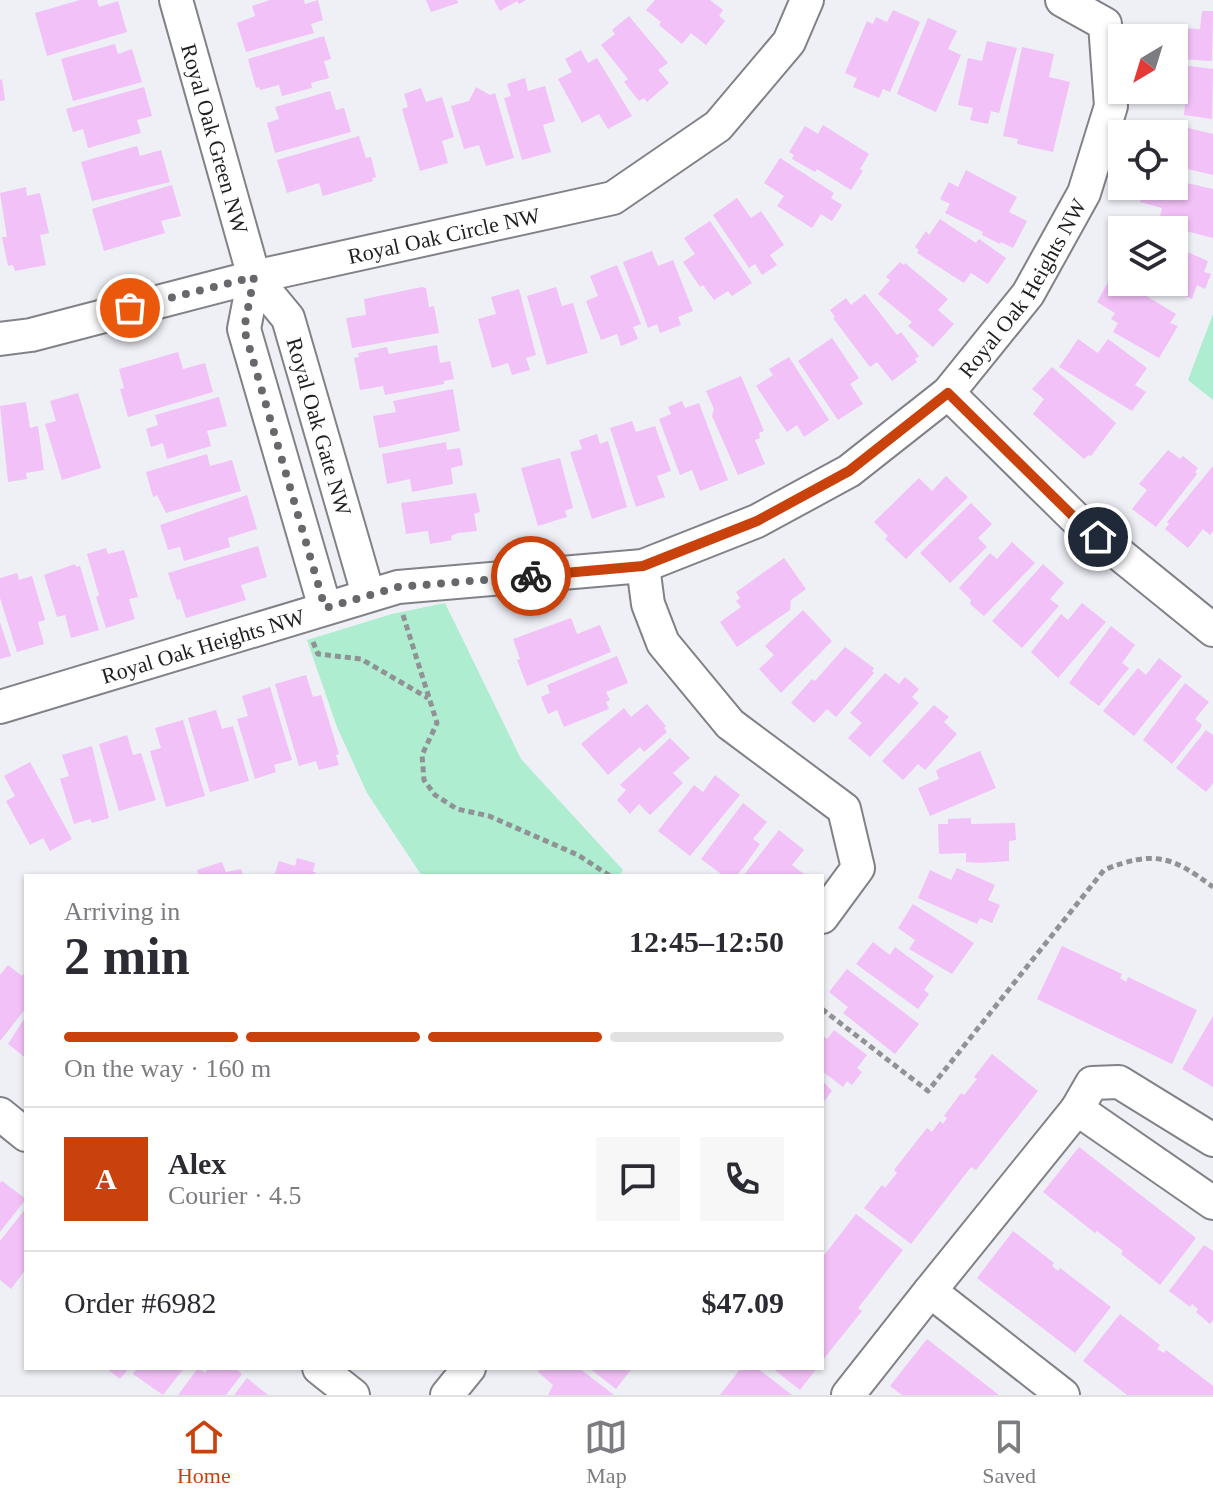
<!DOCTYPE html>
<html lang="en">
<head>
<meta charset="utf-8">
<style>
  body { margin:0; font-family:"Times New Roman",serif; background:#f7f7f7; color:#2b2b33; height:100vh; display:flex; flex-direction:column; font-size:30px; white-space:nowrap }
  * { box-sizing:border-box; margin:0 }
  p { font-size:26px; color:#7c7c81 }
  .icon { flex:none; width:44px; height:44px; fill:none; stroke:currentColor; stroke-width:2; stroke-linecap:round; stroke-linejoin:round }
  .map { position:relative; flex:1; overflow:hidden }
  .sheet { position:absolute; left:24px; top:874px; width:800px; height:496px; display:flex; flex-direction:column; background:#fff; border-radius:0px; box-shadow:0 2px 6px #0004 }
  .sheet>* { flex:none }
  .needle { width:52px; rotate:218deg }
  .tools { position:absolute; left:1108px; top:24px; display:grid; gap:16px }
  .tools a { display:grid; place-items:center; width:80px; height:80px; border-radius:0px; background:#fff; box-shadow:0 2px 6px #0004; font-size:40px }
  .pin { position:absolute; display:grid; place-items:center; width:68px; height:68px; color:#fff; margin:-34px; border:4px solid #fff; border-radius:50%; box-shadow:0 2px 8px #0007 }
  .courier { position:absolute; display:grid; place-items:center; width:80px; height:80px; margin:-40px; border:6px solid #c9420b; border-radius:50%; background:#fff; color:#222; box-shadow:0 2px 10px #0007 }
  .headline em { font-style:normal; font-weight:700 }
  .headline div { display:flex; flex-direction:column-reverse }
  .headline { display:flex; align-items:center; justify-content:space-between; height:136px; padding:0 40px }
  h1 { font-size:52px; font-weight:700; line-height:60px }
  .bar { display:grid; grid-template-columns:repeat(4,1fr); gap:12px 8px; align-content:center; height:96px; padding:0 40px }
  .bar i { height:10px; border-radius:6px; background:#e1e1e2 }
  .bar .selected { background:#c9420b }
  .bar p { grid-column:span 4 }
  .line { display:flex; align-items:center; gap:20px; padding:0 40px; border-top:2px solid #e1e1e2 }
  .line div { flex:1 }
  .round { display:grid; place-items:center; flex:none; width:84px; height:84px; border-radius:0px; background:#f7f7f7 }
  .menu { display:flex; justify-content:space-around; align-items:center; height:112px; border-top:2px solid #e1e1e2; background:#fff; font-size:22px; color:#7c7c81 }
  .menu a { display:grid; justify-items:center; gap:4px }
  .menu .selected { color:#c9420b }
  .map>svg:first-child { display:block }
  .green { fill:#aeedcf }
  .building { fill:#f2c1f7 }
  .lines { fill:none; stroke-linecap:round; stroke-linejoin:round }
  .minor-casing { stroke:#818288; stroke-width:36 }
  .path { stroke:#909296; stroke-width:5; stroke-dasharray:6 4; stroke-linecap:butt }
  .minor { stroke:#fff; stroke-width:32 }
  .done { stroke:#67686c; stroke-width:8; stroke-dasharray:0 14.4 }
  .route { stroke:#c9420b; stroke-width:10 }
  .labels { text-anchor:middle; stroke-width:6; stroke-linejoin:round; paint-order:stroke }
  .street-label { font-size:22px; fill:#1e1f21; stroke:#fdfdff }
</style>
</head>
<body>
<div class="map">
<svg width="1213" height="1395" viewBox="0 0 1213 1395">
  <rect width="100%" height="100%" fill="#eef0f6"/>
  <g class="green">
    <path d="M1213 314V400L1188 380Z"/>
    <path d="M445 603 521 759 623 870 619 876H422L367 793 337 727 307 640 392 614Z"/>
  </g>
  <g class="building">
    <path d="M80 0H97L99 7 118 1 127 32 47 56 35 13Z"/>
    <path d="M270 0H304L305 4 318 0 323 20 311 24 314 33 246 52 237 23 255 16 252 6Z"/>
    <path d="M426 0H457L458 3 431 12Z"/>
    <path d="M494 0H526L519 4 517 1 500 11Z"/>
    <path d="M655 0H710L723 10 719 16 725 21 706 45 691 33 682 44 659 25 661 22 646 10Z"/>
    <path d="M893 10 920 22 890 92 883 89 879 98 853 87 857 78 845 73 867 21 873 24 876 17 887 22Z"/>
    <path d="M1202 11H1213L1212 61 1178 59 1180 28 1200 29Z"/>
    <path d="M629 16 668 63 658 70 669 83 647 102 644 98 639 101 624 82 628 79 601 45 615 34 612 30Z"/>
    <path d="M928 18 957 31 948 49 961 55 936 112 897 94Z"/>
    <path d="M324 36 331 59 324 61 329 78 311 83 312 88 282 96 279 85 260 90 259 87 256 88 248 59Z"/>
    <path d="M987 41 1017 48 999 113 991 111 988 124 970 120 973 108 958 105 968 58 982 61Z"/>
    <path d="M115 44 118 54 132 49 142 82 73 101 61 59Z"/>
    <path d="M1022 47 1054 54 1049 77 1070 82 1053 152 1017 144 1018 139 1003 136Z"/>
    <path d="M581 50 588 63 597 58 632 116 608 129 599 114 582 123 558 79 572 72 565 59Z"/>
    <path d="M1174 64 1213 69 1212 119 1184 115 1186 97 1166 94V90H1174Z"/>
    <path d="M525 78 528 91 545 86 555 121 543 125 551 152 522 160 504 98 511 96 507 84Z"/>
    <path d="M2 79 5 100 0 101V80Z"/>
    <path d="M144 87 152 116 137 120 141 133 88 148 83 129 73 132 66 109Z"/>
    <path d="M476 87 490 95 495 93 514 158 486 166 479 145 464 149 451 106 469 101Z"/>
    <path d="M421 88 426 102 442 97 454 137 442 141 448 163 420 171 402 109 408 107 404 94Z"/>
    <path d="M330 91 336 110 344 108 351 132 275 153 267 123 279 119 275 107Z"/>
    <path d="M823 125 869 154 860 169 863 171 851 190 817 169 815 172 792 159 794 155 789 152 805 126 818 134Z"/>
    <path d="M1184 127 1213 134V175L1183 168 1181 175 1174 173V134L1182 136Z"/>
    <path d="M359 136 366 158 371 157 376 177 372 178 373 181 323 196 319 183 287 193 277 160Z"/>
    <path d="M137 146 140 156 161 150 170 182 92 201 81 162Z"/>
    <path d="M780 158 834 193 831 198 842 205 832 221 821 214 812 228 777 206 784 196 764 183Z"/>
    <path d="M966 170 1017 197 1009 212 1027 221 1013 248 1001 242 1000 244 982 235 983 232 945 213 950 204 940 199 949 182 958 187Z"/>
    <path d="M1174 180 1213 189V238L1158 224 1162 208 1140 202 1144 186H1174Z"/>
    <path d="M172 185 181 216 161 221 165 233 104 251 92 209Z"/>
    <path d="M26 187 27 196 40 193 49 233 40 235 46 265 15 271 13 265 8 266 2 237H7L0 193Z"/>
    <path d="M737 198 751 218 761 211 784 245 770 255 777 265 762 275 755 264 749 268 713 215Z"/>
    <path d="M940 219 976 243 979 239 1006 258 988 284 971 273 964 283 917 253 919 250 915 247 926 231 929 235Z"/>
    <path d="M710 221 752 283 732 296 728 291 714 300 703 285 700 287 683 262 695 254 684 238Z"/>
    <path d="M1174 246 1208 261 1204 272 1211 274 1205 289 1197 285 1192 299 1151 282H1174Z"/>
    <path d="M652 251 658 266 673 260 693 311 678 317 681 325 660 333 657 324 648 328 623 262Z"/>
    <path d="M900 262 904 265 905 263 948 299 938 310 954 324 933 347 908 326 912 322 878 294 890 280 886 277Z"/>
    <path d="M617 265 641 324 633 327 638 339 621 346 617 334 601 340 586 301 598 296 590 276Z"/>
    <path d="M1112 275 1176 314 1170 323 1178 326 1159 358 1113 332 1118 323 1111 319 1115 313 1097 302Z"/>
    <path d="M422 287 426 288 429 307 434 306 439 333 352 348 346 318 366 315 364 299Z"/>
    <path d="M556 287 562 306 573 303 588 353 547 365 527 296Z"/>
    <path d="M519 289 536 355 526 358 530 370 512 375 508 363 492 368 478 319 496 314 491 297Z"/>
    <path d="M865 294 897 335 901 332 919 356 915 359 917 362 892 381 877 362 870 367 833 318 835 317 830 310 846 298 851 305Z"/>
    <path d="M832 338 859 378 850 384 863 404 838 420 798 361Z"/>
    <path d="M1078 339 1098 353 1108 339 1147 368 1135 385 1146 392 1132 411 1059 367Z"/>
    <path d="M437 345 440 363 450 361 454 379 444 381V384L385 395 383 386 360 390 354 358 359 357 358 353 387 347 389 354Z"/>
    <path d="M178 352 183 369 205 363 213 392 128 417 120 389 124 388 119 369Z"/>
    <path d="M789 357 829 420 804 437 797 425 787 432 756 386 773 375 769 369Z"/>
    <path d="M1052 367 1116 423 1091 456 1089 455 1084 459 1033 414 1044 399 1032 389Z"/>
    <path d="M741 376 764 431 759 433 760 438 755 440 765 464 738 475 712 416 714 409 706 391Z"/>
    <path d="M453 389 460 431 379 448 373 416 396 412 393 401Z"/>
    <path d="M78 393 101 468 62 480 45 424 56 421 50 401Z"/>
    <path d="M219 397 227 426 207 431 211 446 167 459 163 443 151 447 146 429 158 425 155 415Z"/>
    <path d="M682 401 685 408 699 403 728 480 700 491 692 470 680 475 659 419 671 414 668 407Z"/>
    <path d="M26 402 30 428 38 426 44 470 26 473 27 479 8 482 0 406Z"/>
    <path d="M632 421 636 432 655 426 671 471 657 476 665 497 636 507 610 428Z"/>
    <path d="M597 434 600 444 608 441 627 507 592 519 570 452 582 449 579 440Z"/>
    <path d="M446 442 447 450 460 448 463 465 451 468 453 484 412 492 410 479 387 484 382 454Z"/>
    <path d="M1168 450 1180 459 1183 456 1198 468 1195 472 1197 474 1156 527 1132 509 1147 490 1139 484Z"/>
    <path d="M207 454 210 466 232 460 241 491 166 513 157 495 153 497 146 472Z"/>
    <path d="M560 458 573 508 565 511 567 517 538 526 521 468Z"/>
    <path d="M1213 466V531L1210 535 1203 529 1188 548 1165 529 1169 524 1167 522Z"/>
    <path d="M946 476 968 497 906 559 885 539 888 536 874 522 919 478 932 491Z"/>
    <path d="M476 493 480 512 474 514 477 531 458 533 451 536 452 540 430 544 428 531 406 534 401 503Z"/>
    <path d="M247 495 257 529 228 538 230 547 184 561 180 547 168 550 160 525Z"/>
    <path d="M971 503 992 524 978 538 987 547 950 583 920 553Z"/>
    <path d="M1012 542 1035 563 984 616 970 604 971 600 959 588 990 553 997 559Z"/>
    <path d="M258 546 267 577 241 585 246 600 186 618 180 599 177 600 168 573Z"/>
    <path d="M106 548 108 554 124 550 138 597 129 599 135 619 106 628 96 597 99 595 87 554Z"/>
    <path d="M784 558 806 589 791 600 790 610 737 647 720 622 741 607 736 601 740 598 736 592Z"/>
    <path d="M75 564 76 567 80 566 99 630 71 638 65 615 57 617 44 575Z"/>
    <path d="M1043 564 1064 583 1050 599 1059 606 1022 648 992 621Z"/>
    <path d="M17 573 19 580 32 576 45 620 38 622 44 644 17 652 0 598V578Z"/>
    <path d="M1082 603 1106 622 1058 678 1031 652 1061 614 1068 620Z"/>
    <path d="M803 610 832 641 781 693 759 669 774 655 765 646Z"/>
    <path d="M571 618 577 634 600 625 611 652 527 686 517 660 520 659 513 639Z"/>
    <path d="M0 622 11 656 0 659Z"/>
    <path d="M1111 626 1135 645 1122 663 1129 668 1099 706 1069 683Z"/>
    <path d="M845 647 874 668 872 671 874 673 836 717 827 709 814 723 791 703 812 679 815 681Z"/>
    <path d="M617 656 628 683 606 692 610 700 606 702 609 709 564 727 557 710 548 714 541 697 550 693 547 685Z"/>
    <path d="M1159 658 1182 676 1134 736 1103 711 1138 668 1146 675Z"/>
    <path d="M885 673 899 684 905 677 919 689 912 697 919 703 870 757 848 738 862 723 850 713Z"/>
    <path d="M306 675 313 697 321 695 339 754 336 755 339 765 319 770 316 761 299 766 275 684Z"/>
    <path d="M1185 683 1209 702 1195 719 1202 725 1200 729 1172 764 1143 740Z"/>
    <path d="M270 687 292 760 274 765 276 772 255 779 237 719 248 716 242 696Z"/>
    <path d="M647 704 666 726 664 728 667 732 644 752 640 747 608 775 581 744 624 708 631 717Z"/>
    <path d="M934 705 949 717 944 722 957 734 925 770 918 764 903 780 882 761Z"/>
    <path d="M216 710 222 729 233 726 249 781 210 792 188 718Z"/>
    <path d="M183 720 205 796 166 807 150 751 161 748 155 728Z"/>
    <path d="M1206 730 1213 735V783L1206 792 1176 768Z"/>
    <path d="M127 735 133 755 141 753 156 800 119 811 99 744Z"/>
    <path d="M670 738 690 758 673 773 683 783 650 815 639 804 630 814 617 800 626 790 620 785Z"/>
    <path d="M92 746 109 818 92 823 90 819 74 824 60 779 69 776 62 755Z"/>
    <path d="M980 751 996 788 930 816 918 788 939 779 936 771 940 768Z"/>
    <path d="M30 762 72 839 50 851 43 838 30 845 6 801 15 796 4 776Z"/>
    <path d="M715 775 740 795 690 856 658 831 694 785 703 792Z"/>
    <path d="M743 803 767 822 753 839 760 844 743 868 736 876H724L701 859Z"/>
    <path d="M971 818V824L1015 823 1016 840 1009 841V861L980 863 966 862V853L939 854 938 824H948V819Z"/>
    <path d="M779 830 804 850 792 865 804 874 802 876H743Z"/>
    <path d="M297 858 315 863 313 872H316L314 876H274L279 861 295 866Z"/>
    <path d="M222 862 226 872 241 869 243 876H199L197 870Z"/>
    <path d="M957 868 995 885 988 900 1000 905 992 923 980 918 977 924 918 898 930 870 951 880Z"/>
    <path d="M913 904 974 943 952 974 909 949 915 940 898 928Z"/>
    <path d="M873 942 890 955 895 947 934 976 924 990 929 994 918 1009 856 964Z"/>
    <path d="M1062 946 1122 974 1120 978 1126 982 1128 977 1197 1010 1172 1064 1037 999Z"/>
    <path d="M8 965 22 976 26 971V1008L0 1041V975Z"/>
    <path d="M847 969 919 1024 895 1054 843 1013 848 1007 829 992Z"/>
    <path d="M26 1016V1058L8 1044Z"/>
    <path d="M1213 1016V1087L1182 1069Z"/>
    <path d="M834 1030 867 1055 857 1068 862 1072 852 1085 847 1081 843 1087 822 1071V1035L827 1039Z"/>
    <path d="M992 1054 1038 1091 976 1170 971 1167 911 1244 864 1208 882 1185 885 1188 897 1173 894 1170 927 1128 932 1132 940 1121 943 1124 947 1118 944 1116 961 1093 964 1095 977 1079 974 1077Z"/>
    <path d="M822 1080 832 1091 822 1104Z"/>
    <path d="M1079 1147 1196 1238 1160 1285 1121 1254 1123 1251 1097 1231 1095 1233 1043 1192Z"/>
    <path d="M2 1181 26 1199 0 1232V1183Z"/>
    <path d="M26 1208V1269L11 1289 0 1280V1241Z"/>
    <path d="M856 1214 903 1250 858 1308 862 1311 822 1361V1258Z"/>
    <path d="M1013 1231 1054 1263 1052 1266 1058 1271 1060 1268 1111 1307 1075 1353 977 1278Z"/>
    <path d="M1204 1245 1213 1251V1320L1210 1324 1196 1312 1198 1309 1192 1304 1190 1307 1169 1291Z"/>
    <path d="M1120 1314 1160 1345 1157 1349 1164 1353 1166 1350 1213 1386V1395H1127L1083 1361Z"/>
    <path d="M927 1339 999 1395H902L890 1386Z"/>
    <path d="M106 1368H129L120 1379Z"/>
    <path d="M137 1368H184L163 1395 133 1374Z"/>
    <path d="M198 1368 205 1373 208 1368H235L242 1374 226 1395H178Z"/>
    <path d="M541 1368H579L614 1395H548L553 1385 538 1372Z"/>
    <path d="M589 1368H632L616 1389Z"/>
    <path d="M741 1368H757L792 1395H720Z"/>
    <path d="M772 1368H817L800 1390Z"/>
    <path d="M247 1378 268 1395H234Z"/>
  </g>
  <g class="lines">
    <defs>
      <g id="minor">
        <path id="s1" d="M176 0 254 277 288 318 368 594"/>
        <path d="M254 277 244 329 325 608"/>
        <path id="s2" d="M0 339 31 335 254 277 613 198 718 126 789 42 807 0"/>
        <path d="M948 393 1075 518 1213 630"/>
        <path d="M643 566 648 604 663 643 730 724 844 809 858 868 822 917"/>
        <path id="s3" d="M0 707 398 587 643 566 757 521 849 471 948 393 1028 294 1084 193 1111 106 1105 24 1062 0"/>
        <path d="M1077 1109 1213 1203"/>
        <path d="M0 1114 26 1135"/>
        <path d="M930 1291 1077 1109 1092 1083 1119 1082 1213 1140"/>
        <path d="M319 1368 353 1395"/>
        <path d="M447 1395 469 1368"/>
        <path d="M848 1395 930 1291 1063 1395"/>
      </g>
    </defs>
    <use href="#minor" class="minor-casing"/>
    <g class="path">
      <path d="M403 615 437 723 422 755 424 780 435 795 457 809 489 816 578 855 610 876"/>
      <path d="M313 642 318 654 361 659 428 698"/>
      <path d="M822 1009 928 1091 1104 870C1153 850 1172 856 1213 887"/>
    </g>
    <use href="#minor" class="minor"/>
  </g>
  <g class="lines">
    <path class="done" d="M130 308 254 277 244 329 325 608 398 587 531 576"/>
    <path class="route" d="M531 576 643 566 757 521 849 471 948 393 1075 518 1098 537"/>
  </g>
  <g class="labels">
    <g class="street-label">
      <text dy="8" stroke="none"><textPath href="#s1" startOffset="144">Royal Oak Green NW</textPath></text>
      <text dy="8" stroke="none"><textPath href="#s2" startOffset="456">Royal Oak Circle NW</textPath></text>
      <text dy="8" stroke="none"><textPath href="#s3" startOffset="1144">Royal Oak Heights NW</textPath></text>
      <text dy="8" stroke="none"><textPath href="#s1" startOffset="454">Royal Oak Gate NW</textPath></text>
      <text dy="8" stroke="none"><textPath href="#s3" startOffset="212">Royal Oak Heights NW</textPath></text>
    </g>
  </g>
</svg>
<div class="tools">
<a><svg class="needle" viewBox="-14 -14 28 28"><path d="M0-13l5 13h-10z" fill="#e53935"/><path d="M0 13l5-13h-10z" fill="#7c7c81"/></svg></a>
<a><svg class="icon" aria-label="locate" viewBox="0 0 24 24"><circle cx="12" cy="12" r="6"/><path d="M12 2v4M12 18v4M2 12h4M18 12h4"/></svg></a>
<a><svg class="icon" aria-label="layers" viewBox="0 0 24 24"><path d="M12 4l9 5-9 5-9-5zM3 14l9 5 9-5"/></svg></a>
</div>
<div class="pin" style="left:130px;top:308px;background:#ea580c"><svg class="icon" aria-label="bag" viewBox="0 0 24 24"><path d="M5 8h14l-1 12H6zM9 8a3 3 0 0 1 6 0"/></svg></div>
<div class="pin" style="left:1098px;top:537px;background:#1f2937"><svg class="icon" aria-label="home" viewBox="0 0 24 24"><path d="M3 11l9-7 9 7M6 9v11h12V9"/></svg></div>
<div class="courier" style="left:531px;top:576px"><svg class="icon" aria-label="bike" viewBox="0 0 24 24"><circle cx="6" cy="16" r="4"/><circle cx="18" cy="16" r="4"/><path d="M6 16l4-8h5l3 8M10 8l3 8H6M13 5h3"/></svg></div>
<section class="sheet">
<div class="headline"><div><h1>2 min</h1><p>Arriving in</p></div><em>12:45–12:50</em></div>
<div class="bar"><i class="selected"></i><i class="selected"></i><i class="selected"></i><i></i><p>On the way · 160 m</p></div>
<div class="line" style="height:144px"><b class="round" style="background:#c9420b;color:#fff">A</b><div><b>Alex</b><p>Courier · 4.5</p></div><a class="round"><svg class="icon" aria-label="chat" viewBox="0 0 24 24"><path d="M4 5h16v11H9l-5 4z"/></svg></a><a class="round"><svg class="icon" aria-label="phone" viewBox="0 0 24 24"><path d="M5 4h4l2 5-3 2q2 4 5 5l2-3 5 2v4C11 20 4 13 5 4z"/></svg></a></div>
<div class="line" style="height:104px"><div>Order #6982</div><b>$47.09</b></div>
</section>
</div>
<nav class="menu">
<a class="selected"><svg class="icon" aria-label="home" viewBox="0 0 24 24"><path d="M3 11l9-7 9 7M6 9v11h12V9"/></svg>Home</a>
<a><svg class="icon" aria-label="map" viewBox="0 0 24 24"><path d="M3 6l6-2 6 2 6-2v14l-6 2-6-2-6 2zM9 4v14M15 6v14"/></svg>Map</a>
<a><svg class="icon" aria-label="saved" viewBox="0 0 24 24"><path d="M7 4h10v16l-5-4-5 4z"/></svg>Saved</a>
</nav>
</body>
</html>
